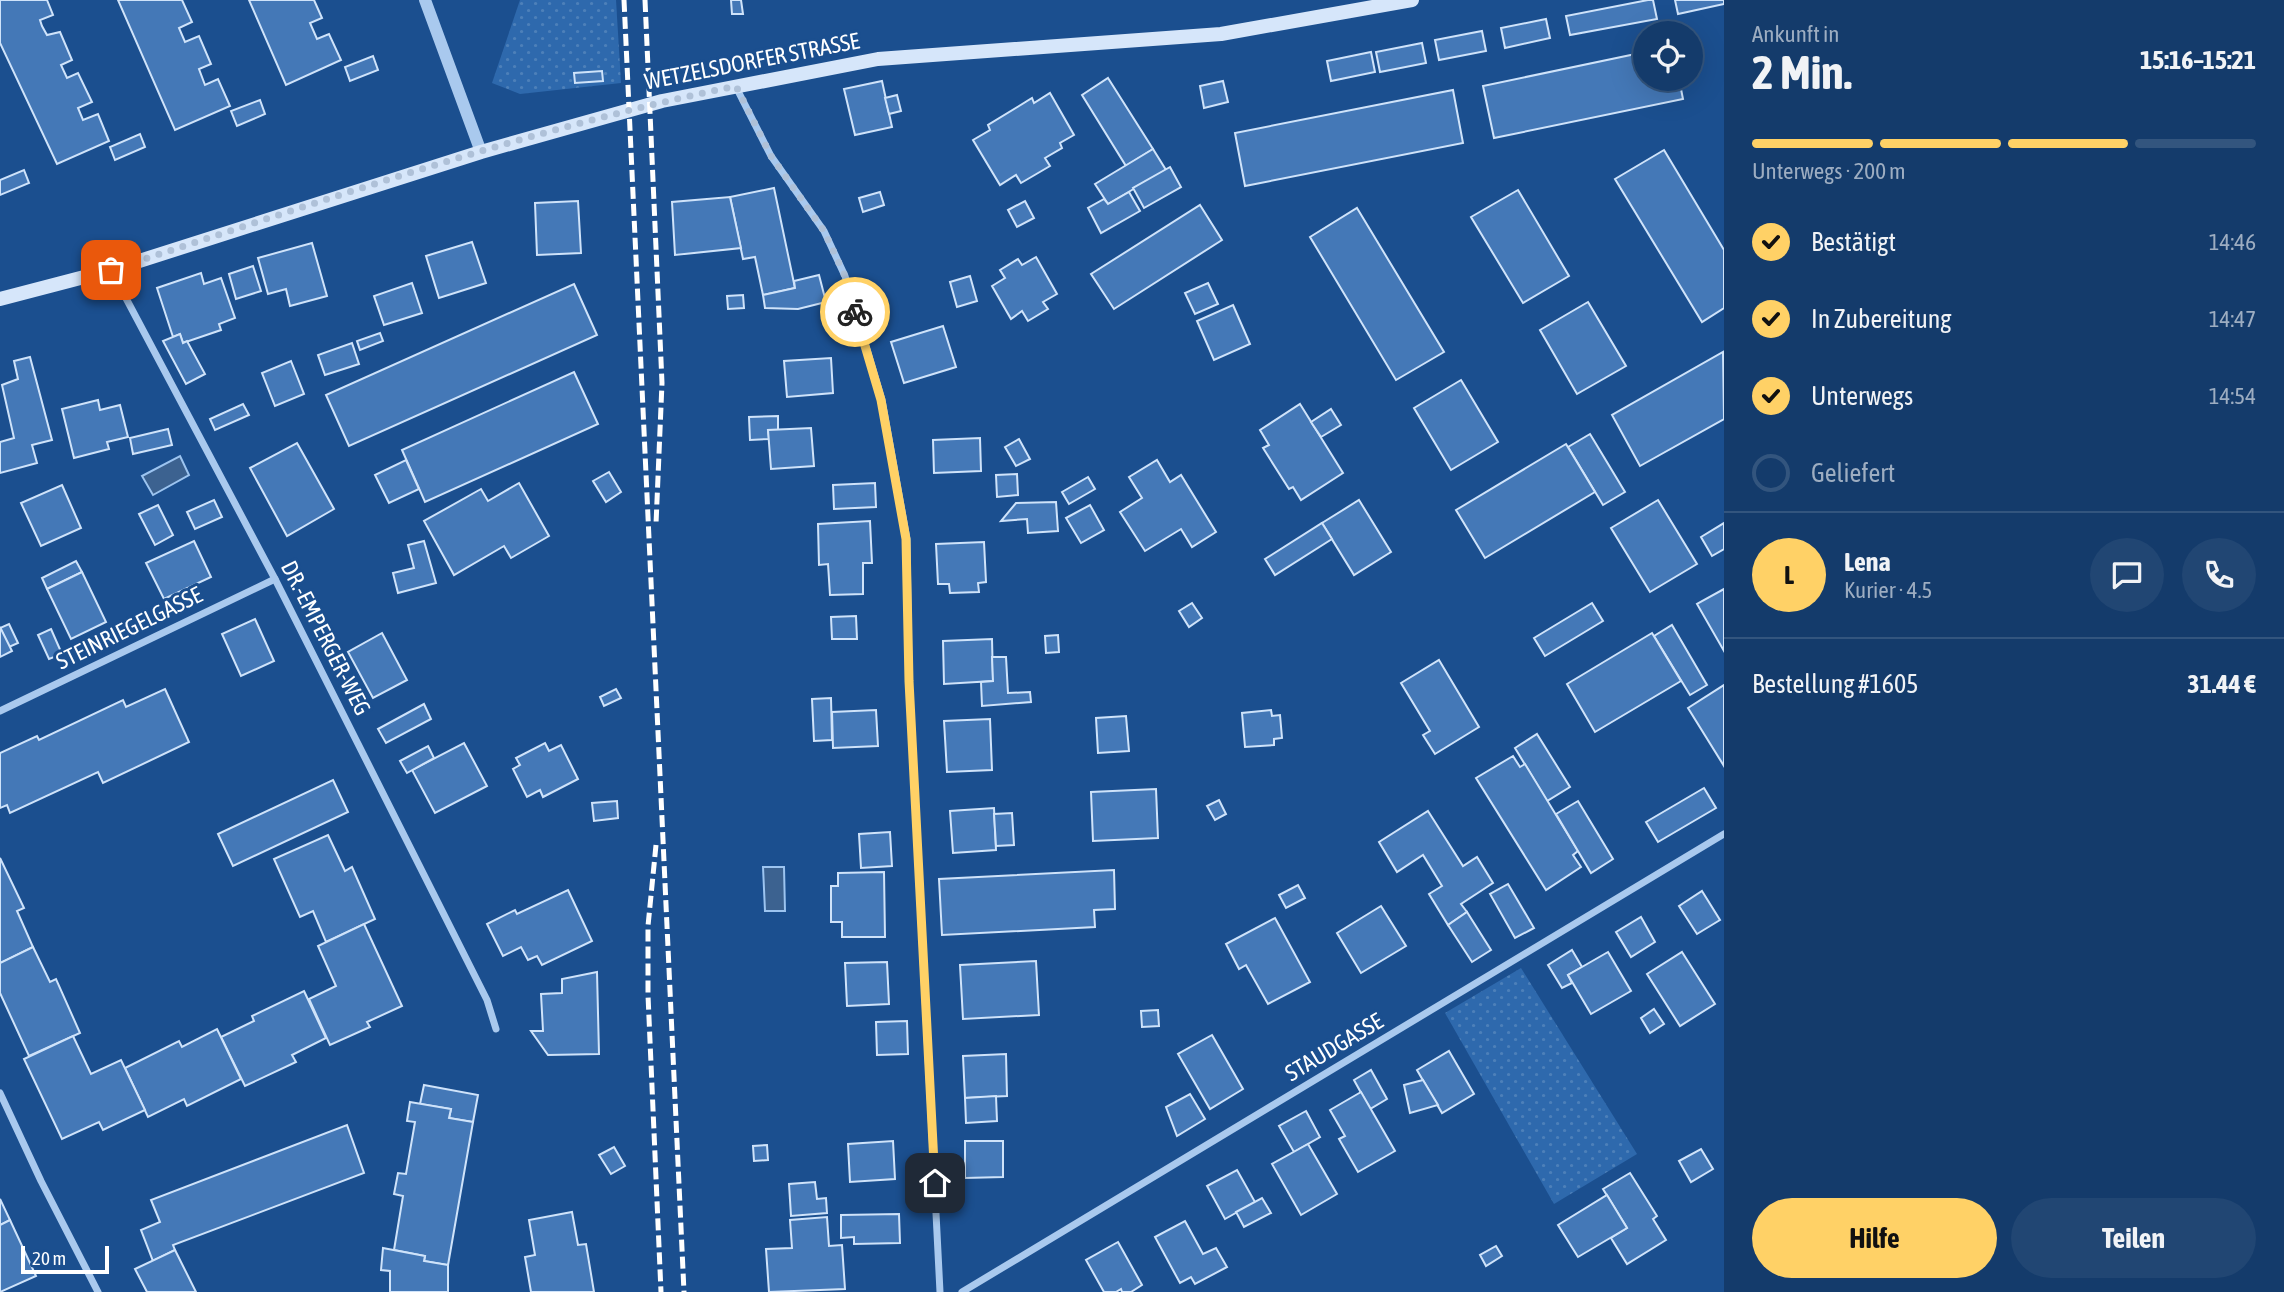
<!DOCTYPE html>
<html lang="de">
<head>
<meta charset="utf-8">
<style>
  body { margin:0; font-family:"Asap Condensed",sans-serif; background:#214673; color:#f1f3f6; height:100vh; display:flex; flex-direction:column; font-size:26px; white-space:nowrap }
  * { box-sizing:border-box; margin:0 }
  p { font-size:23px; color:#9dadc1 }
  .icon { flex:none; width:38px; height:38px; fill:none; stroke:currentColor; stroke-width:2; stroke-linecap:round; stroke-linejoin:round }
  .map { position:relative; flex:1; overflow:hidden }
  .sheet { display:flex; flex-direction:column; background:#143b6b; width:560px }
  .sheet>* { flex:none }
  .buttons { position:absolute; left:1633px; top:21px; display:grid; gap:14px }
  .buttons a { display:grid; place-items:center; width:70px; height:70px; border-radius:50%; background:#143b6b; box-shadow:0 7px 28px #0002,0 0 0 2px #33557e; font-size:35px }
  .scale { position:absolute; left:21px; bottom:18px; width:88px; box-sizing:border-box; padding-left:7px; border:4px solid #fff; border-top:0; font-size:19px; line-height:24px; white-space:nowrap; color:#fff; -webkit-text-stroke:5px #1b4f8f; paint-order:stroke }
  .pin { position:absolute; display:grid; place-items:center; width:60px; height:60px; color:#fff; margin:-30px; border-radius:14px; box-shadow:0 4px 10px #0006 }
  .courier { position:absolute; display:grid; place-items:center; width:70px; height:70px; margin:-35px; border:5px solid #ffd166; border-radius:50%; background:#fff; color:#222; box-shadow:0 2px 9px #0007 }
  .headline em { font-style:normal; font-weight:700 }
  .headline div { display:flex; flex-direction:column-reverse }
  .headline { display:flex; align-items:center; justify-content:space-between; height:119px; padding:0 28px }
  h1 { font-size:46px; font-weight:700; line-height:52px }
  .bar { display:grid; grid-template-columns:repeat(4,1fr); gap:10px 7px; align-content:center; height:84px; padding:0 28px }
  .bar i { height:9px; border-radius:5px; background:#33557e }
  .bar .active { background:#ffd166 }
  .bar p { grid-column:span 4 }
  .line { display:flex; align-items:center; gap:18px; padding:0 28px; border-top:2px solid #33557e }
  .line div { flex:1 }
  .round { display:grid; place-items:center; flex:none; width:74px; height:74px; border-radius:37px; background:#214673 }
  ol { padding:0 28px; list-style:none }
  li { display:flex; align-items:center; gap:21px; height:77px }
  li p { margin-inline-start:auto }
  li .icon { padding:7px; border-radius:50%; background:#ffd166; color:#111; stroke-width:4 }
  li:last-child { color:#9dadc1 }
  li i { width:38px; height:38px; border:4px solid #33557e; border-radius:50% }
  .button { display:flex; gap:14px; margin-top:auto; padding:14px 28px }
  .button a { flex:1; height:80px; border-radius:42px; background:#ffd166; color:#111; font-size:28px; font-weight:700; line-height:80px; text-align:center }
  .button a+a { background:#214673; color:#f1f3f6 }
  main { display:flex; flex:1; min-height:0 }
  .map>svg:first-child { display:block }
  .grass { fill:url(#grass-dots) }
  .water { fill:#3c6290; stroke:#9cc4f0; stroke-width:2 }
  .building { fill:#4478b7; stroke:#cfe3fa; stroke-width:2 }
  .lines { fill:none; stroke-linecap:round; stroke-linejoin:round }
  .minor { stroke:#a9c9ee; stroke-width:7 }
  .tertiary { stroke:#a9c9ee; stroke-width:12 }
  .secondary { stroke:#d6e6fa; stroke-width:14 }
  .rail { stroke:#fff; stroke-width:5; stroke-dasharray:12 5; stroke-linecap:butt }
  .done { stroke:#afc1d8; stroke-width:7; stroke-dasharray:0 12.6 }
  .route { stroke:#ffd166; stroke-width:9 }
  .labels { text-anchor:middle; stroke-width:6; stroke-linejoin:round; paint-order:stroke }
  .street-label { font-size:23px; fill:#fff; stroke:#1b4f8f }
</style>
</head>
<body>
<main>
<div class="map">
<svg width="1724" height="1292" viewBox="0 0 1724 1292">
  <defs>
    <pattern id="grass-dots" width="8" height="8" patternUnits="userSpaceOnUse" patternTransform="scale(1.75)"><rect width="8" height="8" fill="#2e69ad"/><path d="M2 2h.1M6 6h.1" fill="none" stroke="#4d80b9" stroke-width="1.8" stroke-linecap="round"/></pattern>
  </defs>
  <rect width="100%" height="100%" fill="#1b4f8f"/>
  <g class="grass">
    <path d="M520 0H616L621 83 520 94 492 83Z"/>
    <path d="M1521 968 1637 1154 1554 1204 1445 1013Z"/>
  </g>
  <g class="water">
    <path d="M180 456 189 475 153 495 142 476Z"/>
    <path d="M763 867H784L785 911H765Z"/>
  </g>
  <g class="building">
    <path d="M0 0H47L53 15 40 20 42 26 47 35 60 32 72 60 61 65 67 78 78 73 92 102 78 108 83 120 98 114 109 141 57 164 0 43Z"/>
    <path d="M118 0H182L192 22 179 28 185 42 199 36 211 64 199 69 205 85 218 79 230 106 175 130Z"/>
    <path d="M249 0H314L322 18 310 23 317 39 329 34 341 60 286 85Z"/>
    <path d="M731 0H741L743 14H732Z"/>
    <path d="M1648 0H1653L1657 19 1570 35 1566 16Z"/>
    <path d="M1675 0H1724V4L1678 14Z"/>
    <path d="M1546 19 1550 38 1505 48 1501 28Z"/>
    <path d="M1482 31 1486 51 1439 60 1435 40Z"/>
    <path d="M1422 43 1426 63 1380 72 1376 52Z"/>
    <path d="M1371 52 1375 72 1331 81 1327 61Z"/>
    <path d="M1645 52V79H1679L1683 99 1494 138 1483 86Z"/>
    <path d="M373 56 378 70 350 81 345 67Z"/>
    <path d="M602 71 603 81 575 83 574 73Z"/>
    <path d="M1108 78 1153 149 1126 166 1082 95Z"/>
    <path d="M882 81 892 127 855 135 844 89Z"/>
    <path d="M1223 81 1228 102 1204 108 1200 86Z"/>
    <path d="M1453 90 1463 143 1245 186 1235 133Z"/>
    <path d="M1050 93 1074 135 1060 143 1062 148 1045 158 1050 166 1021 183 1016 175 1000 185 973 140 990 130 988 125 1032 98 1034 103Z"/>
    <path d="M897 95 901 111 889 114 885 98Z"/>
    <path d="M260 100 265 114 237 126 231 111Z"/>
    <path d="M140 134 145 147 115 160 110 147Z"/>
    <path d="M1153 149 1166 170 1108 204 1095 184Z"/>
    <path d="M1664 150 1724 250V308L1702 322 1615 179Z"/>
    <path d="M1170 167 1181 187 1144 208 1133 188Z"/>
    <path d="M24 170 29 183 0 195V180Z"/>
    <path d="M774 188 795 288 763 295 755 257 743 259 730 197Z"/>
    <path d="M1518 190 1569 276 1523 303 1471 217Z"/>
    <path d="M880 192 884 205 863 212 859 198Z"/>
    <path d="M1129 192 1140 211 1101 233 1088 208 1104 199 1108 204Z"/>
    <path d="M730 197 741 248 675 255 672 202Z"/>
    <path d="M578 201 581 253 537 255 535 203Z"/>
    <path d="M1025 201 1034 218 1017 227 1008 210Z"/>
    <path d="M1200 205 1222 240 1114 309 1091 274Z"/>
    <path d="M1357 208 1444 352 1396 380 1310 237Z"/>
    <path d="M472 242 486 283 439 298 426 256Z"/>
    <path d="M312 243 327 296 290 306 286 289 268 294 258 258Z"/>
    <path d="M1036 257 1057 294 1043 302 1048 309 1028 321 1022 311 1011 319 992 286 1005 278 1000 270 1018 259 1022 265Z"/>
    <path d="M253 266 261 291 236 299 229 274Z"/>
    <path d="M201 273 204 284 221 278 235 318 219 324 221 330 183 343 180 334 173 337 157 288Z"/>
    <path d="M819 275 826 302 798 309 765 308 763 295 795 288 794 281Z"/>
    <path d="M970 276 977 301 957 307 950 282Z"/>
    <path d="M412 283 422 313 384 325 374 296Z"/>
    <path d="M1208 283 1218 304 1195 314 1185 293Z"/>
    <path d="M574 284 597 335 349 446 326 395Z"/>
    <path d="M743 295 744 308 728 309 727 296Z"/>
    <path d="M1588 302 1626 366 1577 394 1540 330Z"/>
    <path d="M1233 305 1250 344 1214 360 1197 321Z"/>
    <path d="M943 326 956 367 904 383 891 342Z"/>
    <path d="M380 333 383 341 360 350 357 341Z"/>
    <path d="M180 334 183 343 187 341 205 374 186 384 163 341Z"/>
    <path d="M352 343 359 364 325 375 318 355Z"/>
    <path d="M1723 352 1724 419 1640 466 1612 415Z"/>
    <path d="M30 357 52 440 32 445 37 463 0 473V442L14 438 2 385 18 379 14 361Z"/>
    <path d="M831 358 833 393 787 397 784 361Z"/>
    <path d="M291 361 304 394 275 406 262 373Z"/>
    <path d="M574 372 598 424 425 502 402 450Z"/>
    <path d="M1461 380 1498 442 1451 470 1414 408Z"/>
    <path d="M98 400 100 410 120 405 128 437 107 442 109 449 74 458 62 409Z"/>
    <path d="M243 404 249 415 215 430 210 419Z"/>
    <path d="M1300 404 1343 473 1301 500 1293 487 1289 489 1263 448 1269 445 1260 430Z"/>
    <path d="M1331 409 1341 425 1321 437 1311 422Z"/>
    <path d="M778 416V430H768L769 439 750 440 749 417Z"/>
    <path d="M811 428 814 466 771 469 768 430Z"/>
    <path d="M168 429 172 445 133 454 130 438Z"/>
    <path d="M1590 434 1625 492 1603 505 1568 447Z"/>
    <path d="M980 438 981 471 934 473 933 440Z"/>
    <path d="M1019 439 1030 459 1016 466 1005 447Z"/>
    <path d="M297 443 334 509 287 536 250 468Z"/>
    <path d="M1566 444 1595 492 1485 558 1456 510Z"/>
    <path d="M406 460 419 489 389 503 375 475Z"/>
    <path d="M1157 460 1170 482 1181 475 1216 532 1192 547 1181 529 1145 551 1120 512 1142 498 1129 477Z"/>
    <path d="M609 472 621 492 606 502 593 481Z"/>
    <path d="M1017 474 1018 495 997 497 996 475Z"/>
    <path d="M1088 477 1095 489 1069 504 1062 492Z"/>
    <path d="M519 483 549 536 511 558 504 546 454 575 424 521 481 489 488 501Z"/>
    <path d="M875 483 876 507 834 509 833 485Z"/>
    <path d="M62 485 81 528 41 546 21 503Z"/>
    <path d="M214 500 222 517 195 529 187 512Z"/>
    <path d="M1359 500 1391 552 1354 575 1322 523Z"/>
    <path d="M1658 500 1697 564 1650 592 1611 528Z"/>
    <path d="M1056 502 1058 531 1028 533 1027 519 1001 521 1016 503Z"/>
    <path d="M158 505 173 535 155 545 139 514Z"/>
    <path d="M1090 505 1104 530 1081 543 1066 518Z"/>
    <path d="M870 521 872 563H863V594L830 595 828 564 819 565 818 524Z"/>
    <path d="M1322 523 1332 539 1275 575 1265 559Z"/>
    <path d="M1724 523V549L1712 556 1701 537Z"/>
    <path d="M194 541 211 577 164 599 146 563Z"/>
    <path d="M424 541 436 583 398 593 393 573 414 568 408 545Z"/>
    <path d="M984 542 986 582 978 583 979 592 950 593 949 584H938L936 544Z"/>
    <path d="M76 561 82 572 47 589 42 578Z"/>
    <path d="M82 572 106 622 71 639 47 589Z"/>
    <path d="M1724 589V651L1697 604Z"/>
    <path d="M1192 603 1202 618 1189 627 1179 611Z"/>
    <path d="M1592 603 1603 621 1545 656 1534 638Z"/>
    <path d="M856 616 857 639H832L831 617Z"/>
    <path d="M255 619 274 661 241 676 222 634Z"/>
    <path d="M9 624 18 643 9 647 0 628Z"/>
    <path d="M1672 625 1707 685 1690 695 1654 636Z"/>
    <path d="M0 627 12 651 0 657Z"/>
    <path d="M51 629 62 654 49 659 38 635Z"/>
    <path d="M382 633 407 680 373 698 348 652Z"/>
    <path d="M1652 633 1681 681 1595 732 1567 684Z"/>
    <path d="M1058 635 1059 652 1046 653 1045 636Z"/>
    <path d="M992 639 993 681 944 684 943 641Z"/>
    <path d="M992 657H1006L1008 693 1030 692 1031 702 982 706 981 682 993 681Z"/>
    <path d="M1439 660 1479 727 1435 754 1423 735 1430 731 1401 683Z"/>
    <path d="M1724 685V766L1688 708Z"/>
    <path d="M165 689 189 742 103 783 98 772 10 813 7 805 0 808V753L37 736 39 740 123 700 126 707Z"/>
    <path d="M616 689 621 698 604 706 600 697Z"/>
    <path d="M831 698 832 740 814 741 812 699Z"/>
    <path d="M424 704 431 719 386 743 378 729Z"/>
    <path d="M876 710 878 746 833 748 832 712Z"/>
    <path d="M1271 710 1272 716 1280 715 1282 738 1274 739V745L1245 747 1242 713Z"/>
    <path d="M1126 716 1129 751 1098 753 1096 718Z"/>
    <path d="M990 719 992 770 947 772 944 721Z"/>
    <path d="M1537 734 1570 787 1547 801 1515 748Z"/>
    <path d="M464 743 487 786 435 813 412 770Z"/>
    <path d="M545 743 549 751 561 745 578 779 543 797 540 790 527 797 513 769 520 765 516 758Z"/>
    <path d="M428 746 434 758 407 773 400 761Z"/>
    <path d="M1513 756 1520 767 1525 764 1578 851 1573 855 1581 867 1546 890 1476 778Z"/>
    <path d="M333 780 348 812 233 866 218 834Z"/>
    <path d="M1704 788 1716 808 1658 842 1646 822Z"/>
    <path d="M1156 789 1158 838 1093 841 1091 792Z"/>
    <path d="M1219 800 1226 814 1215 820 1207 806Z"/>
    <path d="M617 801 618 818 594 821 592 803Z"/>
    <path d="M1578 801 1613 859 1591 873 1556 814Z"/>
    <path d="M994 808 996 850 953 853 950 811Z"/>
    <path d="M1428 811 1463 866 1477 857 1493 883 1461 904 1467 912 1448 925 1429 894 1442 886 1423 855 1397 872 1379 842Z"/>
    <path d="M1012 813 1014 845 996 846 994 814Z"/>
    <path d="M890 832 892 866 861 868 859 834Z"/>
    <path d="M328 835 345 871 352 867 375 919 326 942 313 911 300 917 274 859Z"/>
    <path d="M0 858 24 908 17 911 33 947 0 963Z"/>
    <path d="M1114 870 1115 909 1094 910 1095 927 942 935 939 879Z"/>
    <path d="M884 872 885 937H842V922H831V886H838V873Z"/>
    <path d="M1508 884 1534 928 1515 938 1490 894Z"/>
    <path d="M1298 885 1305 898 1286 908 1279 895Z"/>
    <path d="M568 890 592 941 542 965 537 956 528 960 521 947 503 956 487 924 515 910 517 914Z"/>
    <path d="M1702 891 1720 920 1697 934 1679 906Z"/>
    <path d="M1381 906 1406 946 1361 973 1337 933Z"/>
    <path d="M1467 912 1491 950 1472 962 1448 925Z"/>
    <path d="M1641 917 1655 942 1631 957 1616 932Z"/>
    <path d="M1275 918 1310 982 1268 1004 1246 965 1239 969 1226 944Z"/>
    <path d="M364 924 402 1006 367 1022 370 1027 330 1045 309 999 336 986 318 946Z"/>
    <path d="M33 947 50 982 56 979 80 1033 29 1056 0 993V963Z"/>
    <path d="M1572 950 1582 967 1568 975 1572 983 1562 988 1548 965Z"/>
    <path d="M1608 952 1631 991 1591 1014 1568 975Z"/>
    <path d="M1682 952 1715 1004 1680 1026 1647 974Z"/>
    <path d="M1036 961 1039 1015 963 1019 960 965Z"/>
    <path d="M887 962 889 1004 847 1006 845 963Z"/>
    <path d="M597 972 599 1054 548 1055 531 1031H543L541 994 562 993V979Z"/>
    <path d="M304 991 326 1038 292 1055 296 1062 245 1086 221 1037 254 1021 252 1016Z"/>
    <path d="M1654 1009 1664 1024 1650 1033 1641 1018Z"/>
    <path d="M1158 1010 1159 1026 1142 1027 1141 1011Z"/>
    <path d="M907 1021 908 1054 877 1055 876 1022Z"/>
    <path d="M217 1029 241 1079 187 1106 184 1099 148 1117 125 1068 179 1041 182 1047Z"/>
    <path d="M1212 1035 1243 1089 1210 1109 1178 1054Z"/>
    <path d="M73 1036 91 1074 121 1060 145 1110 103 1130 99 1122 62 1139 24 1059Z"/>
    <path d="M1449 1051 1474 1094 1442 1113 1417 1070Z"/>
    <path d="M1006 1054 1007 1096 965 1098 963 1056Z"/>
    <path d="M1371 1070 1387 1099 1370 1109 1354 1080Z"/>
    <path d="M1423 1080 1438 1105 1410 1113 1404 1085Z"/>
    <path d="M424 1085 478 1095 473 1122 449 1118 451 1109 420 1104Z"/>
    <path d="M1361 1092 1395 1151 1358 1172 1339 1139 1345 1136 1330 1110Z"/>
    <path d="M1190 1094 1205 1119 1177 1136 1166 1107Z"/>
    <path d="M996 1096 997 1121 966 1123 965 1098Z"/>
    <path d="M410 1102 451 1109 449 1118 473 1122 448 1265 424 1261 425 1256 394 1250 403 1196 394 1194 398 1173 406 1174 415 1122 407 1121Z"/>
    <path d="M1306 1111 1320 1137 1294 1152 1279 1126Z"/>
    <path d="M347 1125 364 1173 173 1245 175 1250 153 1261 141 1230 160 1222 151 1200Z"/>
    <path d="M893 1141 895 1179 850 1182 848 1144Z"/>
    <path d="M965 1141H1003V1177L965 1178Z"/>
    <path d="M1308 1144 1337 1194 1301 1215 1272 1164Z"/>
    <path d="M767 1145 768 1160 754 1161 753 1146Z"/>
    <path d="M614 1147 625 1166 611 1174 599 1155Z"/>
    <path d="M1701 1149 1713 1169 1691 1182 1679 1161Z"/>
    <path d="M1237 1170 1255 1202 1225 1219 1207 1186Z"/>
    <path d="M1630 1173 1657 1216 1653 1219 1666 1240 1627 1264 1611 1238 1627 1228 1603 1189Z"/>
    <path d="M815 1182 817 1199 826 1198 827 1213 791 1216 789 1184Z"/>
    <path d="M1607 1195 1627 1228 1578 1257 1558 1225Z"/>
    <path d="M1262 1198 1271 1213 1244 1227 1236 1212Z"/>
    <path d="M0 1199 10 1220 0 1225Z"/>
    <path d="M572 1212 578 1245 586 1244 594 1292H531L525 1257 535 1255 529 1220Z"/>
    <path d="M899 1214 900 1243 854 1244V1237L841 1238V1215Z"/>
    <path d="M827 1217 829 1246 842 1245 845 1289 769 1292 766 1249 792 1248 790 1220Z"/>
    <path d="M10 1220 36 1276 0 1292V1225Z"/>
    <path d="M1185 1221 1203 1254 1216 1248 1227 1267 1195 1284 1191 1277 1180 1283 1155 1237Z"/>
    <path d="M1118 1242 1142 1285 1131 1292H1122L1121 1289 1116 1292H1104L1086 1260Z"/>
    <path d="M1496 1246 1502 1256 1486 1266 1480 1255Z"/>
    <path d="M383 1248 425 1256 424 1261 448 1265V1292H390V1271L381 1270Z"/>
    <path d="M175 1250 196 1292H147L135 1269Z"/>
  </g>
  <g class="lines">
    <g class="minor">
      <path d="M736 87 771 156 824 231 845 276 882 400 907 539 909 681 940 1292"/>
      <path d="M111 270 275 579 487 1000 496 1029"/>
      <path d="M0 711 275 579"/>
      <path d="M0 1093 41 1181 98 1292"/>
      <path d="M962 1292 1724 834"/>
    </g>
    <path class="tertiary" d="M425 0 481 152"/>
    <path class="secondary" d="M0 299 111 270 481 152 662 101 878 59 1221 34 1412 0"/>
    <g class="rail">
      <path d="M624 0 684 1292"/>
      <path d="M645 0 662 383 656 524"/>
      <path d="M656 845 648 926V995L661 1292"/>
    </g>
  </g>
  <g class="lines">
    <path class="done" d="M111 270C317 203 523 130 736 86L771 156 824 231 845 276 855 312"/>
    <path class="route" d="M855 312 881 400 906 539 909 681 935 1183"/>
  </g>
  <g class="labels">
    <g class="street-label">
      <text transform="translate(752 61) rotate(-11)" y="8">WETZELSDORFER STRASSE</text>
      <text transform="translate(129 628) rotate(-26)" y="8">STEINRIEGELGASSE</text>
      <text transform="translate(326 638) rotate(63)" y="8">DR.-EMPERGER-WEG</text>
      <text transform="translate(1334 1047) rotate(-31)" y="8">STAUDGASSE</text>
    </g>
  </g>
</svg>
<div class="buttons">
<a><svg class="icon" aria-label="locate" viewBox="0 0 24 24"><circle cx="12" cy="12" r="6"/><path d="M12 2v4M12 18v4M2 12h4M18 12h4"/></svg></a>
</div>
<div class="scale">20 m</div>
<div class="pin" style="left:111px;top:270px;background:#ea580c"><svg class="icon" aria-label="bag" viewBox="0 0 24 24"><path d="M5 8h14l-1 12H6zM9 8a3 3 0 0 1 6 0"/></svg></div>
<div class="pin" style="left:935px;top:1183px;background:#1f2937"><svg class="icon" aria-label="home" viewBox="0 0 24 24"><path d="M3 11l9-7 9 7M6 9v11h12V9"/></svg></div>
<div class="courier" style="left:855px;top:312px"><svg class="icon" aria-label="bike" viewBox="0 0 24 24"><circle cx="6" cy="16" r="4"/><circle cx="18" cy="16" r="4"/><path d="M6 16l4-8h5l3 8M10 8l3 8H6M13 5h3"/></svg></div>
</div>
<section class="sheet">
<div class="headline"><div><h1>2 Min.</h1><p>Ankunft in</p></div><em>15:16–15:21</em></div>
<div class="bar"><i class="active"></i><i class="active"></i><i class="active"></i><i></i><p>Unterwegs · 200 m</p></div>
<ol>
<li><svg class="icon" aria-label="check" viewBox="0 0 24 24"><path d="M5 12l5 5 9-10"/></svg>Bestätigt<p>14:46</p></li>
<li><svg class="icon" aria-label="check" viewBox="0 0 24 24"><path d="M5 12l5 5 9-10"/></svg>In Zubereitung<p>14:47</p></li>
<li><svg class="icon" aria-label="check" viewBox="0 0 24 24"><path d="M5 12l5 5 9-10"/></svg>Unterwegs<p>14:54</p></li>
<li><i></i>Geliefert</li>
</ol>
<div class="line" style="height:126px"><b class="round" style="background:#ffd166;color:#111">L</b><div><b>Lena</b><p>Kurier · 4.5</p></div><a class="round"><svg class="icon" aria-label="chat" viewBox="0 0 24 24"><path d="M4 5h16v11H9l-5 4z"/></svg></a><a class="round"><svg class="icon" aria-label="phone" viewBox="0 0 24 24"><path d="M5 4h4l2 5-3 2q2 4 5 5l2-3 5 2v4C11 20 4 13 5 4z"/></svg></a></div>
<div class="line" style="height:91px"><div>Bestellung #1605</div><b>31.44 €</b></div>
<div class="button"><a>Hilfe</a><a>Teilen</a></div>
</section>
</main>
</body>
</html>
